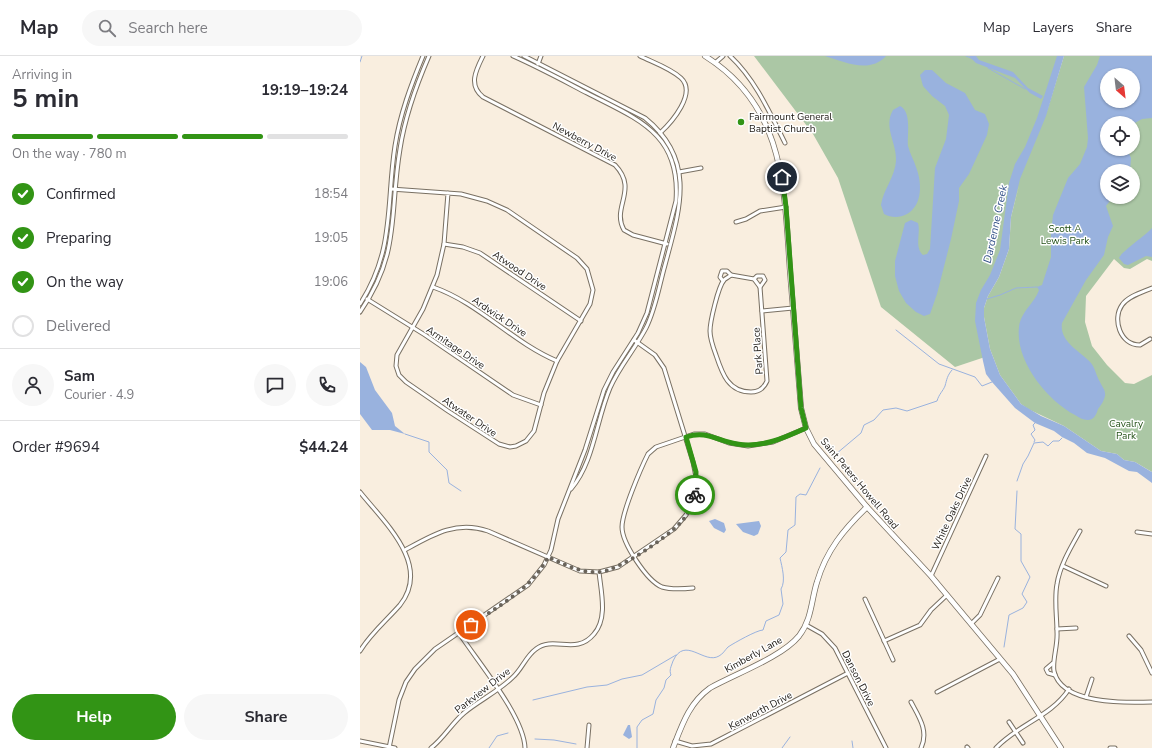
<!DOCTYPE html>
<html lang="en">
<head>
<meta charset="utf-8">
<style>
  body { margin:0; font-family:"Nunito Sans",sans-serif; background:#f7f7f7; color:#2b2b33; height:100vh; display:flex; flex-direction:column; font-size:15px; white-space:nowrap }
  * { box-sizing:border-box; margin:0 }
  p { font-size:13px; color:#7c7c81 }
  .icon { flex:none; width:22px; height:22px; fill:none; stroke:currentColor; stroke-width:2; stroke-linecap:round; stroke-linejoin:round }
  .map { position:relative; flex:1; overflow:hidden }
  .drawer { display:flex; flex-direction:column; background:#fff; width:360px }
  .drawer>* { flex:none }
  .needle { width:26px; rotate:152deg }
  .buttons { position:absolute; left:740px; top:12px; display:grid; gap:8px }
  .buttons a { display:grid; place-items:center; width:40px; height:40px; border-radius:50%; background:#fff; box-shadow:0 1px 3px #0004; font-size:20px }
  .pin { position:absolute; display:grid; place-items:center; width:34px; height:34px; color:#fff; margin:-17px; border:2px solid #fff; border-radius:50%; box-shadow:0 1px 4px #0007 }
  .courier { position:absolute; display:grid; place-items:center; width:40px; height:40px; margin:-20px; border:3px solid #329415; border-radius:50%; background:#fff; color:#222; box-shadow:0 1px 5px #0007 }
  .head em { font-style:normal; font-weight:700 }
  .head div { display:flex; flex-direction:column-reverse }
  .head { display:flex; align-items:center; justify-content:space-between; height:68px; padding:0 12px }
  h1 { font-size:26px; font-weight:700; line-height:30px }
  .bar { display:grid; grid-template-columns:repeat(4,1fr); gap:6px 4px; align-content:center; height:48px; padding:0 12px }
  .bar i { height:5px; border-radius:3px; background:#e1e1e2 }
  .bar .on { background:#329415 }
  .bar p { grid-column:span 4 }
  .line { display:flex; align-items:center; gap:10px; padding:0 12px; border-top:1px solid #e1e1e2 }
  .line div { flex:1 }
  .round { display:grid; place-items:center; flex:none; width:42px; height:42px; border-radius:21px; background:#f7f7f7 }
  ol { padding:0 12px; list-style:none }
  li { display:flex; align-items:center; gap:12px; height:44px }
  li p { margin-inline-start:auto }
  li .icon { padding:4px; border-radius:50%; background:#329415; color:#fff; stroke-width:4 }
  li:last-child { color:#7c7c81 }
  li i { width:22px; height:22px; border:2px solid #e1e1e2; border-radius:50% }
  .primary-button { display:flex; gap:8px; margin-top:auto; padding:8px 12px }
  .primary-button a { flex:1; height:46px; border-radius:24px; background:#329415; color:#fff; font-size:16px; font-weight:700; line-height:46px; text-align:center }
  .primary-button a+a { background:#f7f7f7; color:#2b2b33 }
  header { display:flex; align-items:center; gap:24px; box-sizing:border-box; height:56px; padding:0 20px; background:#fff; border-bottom:1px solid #e1e1e2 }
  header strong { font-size:19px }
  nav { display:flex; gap:22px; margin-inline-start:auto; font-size:14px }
  .search { width:280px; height:36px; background:#f7f7f7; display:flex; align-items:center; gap:10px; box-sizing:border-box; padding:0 14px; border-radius:22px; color:#7c7c81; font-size:15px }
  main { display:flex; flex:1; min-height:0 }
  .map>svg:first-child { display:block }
  .green { fill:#abc7a5; fill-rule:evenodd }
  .water { fill:#99b2de; fill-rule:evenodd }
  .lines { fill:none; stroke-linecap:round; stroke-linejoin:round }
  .stream { stroke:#99b2de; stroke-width:1 }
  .street-casing { stroke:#797063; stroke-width:5 }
  .secondary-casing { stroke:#797063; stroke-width:6 }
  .street { stroke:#fff; stroke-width:3 }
  .secondary { stroke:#fff; stroke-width:4.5 }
  .done { stroke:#69635a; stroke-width:4; stroke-dasharray:0 7.2 }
  .route { stroke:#329415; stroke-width:5 }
  .poi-dot { fill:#329415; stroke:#fff; stroke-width:1.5 }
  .labels { text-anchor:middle; stroke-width:3; stroke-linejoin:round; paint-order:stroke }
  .poi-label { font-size:10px; fill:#1c1813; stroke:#fff; text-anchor:start }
  .street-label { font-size:10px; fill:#1c1813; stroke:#fff }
  .park-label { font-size:10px; fill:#235017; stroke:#fff }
  .water-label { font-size:11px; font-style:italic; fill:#325088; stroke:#fff }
</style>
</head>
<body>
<header>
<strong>Map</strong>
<div class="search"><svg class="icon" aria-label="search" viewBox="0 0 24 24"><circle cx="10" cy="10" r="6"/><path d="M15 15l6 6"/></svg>Search here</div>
<nav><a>Map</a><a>Layers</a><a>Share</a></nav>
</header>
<main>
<section class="drawer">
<div class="head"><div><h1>5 min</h1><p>Arriving in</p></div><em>19:19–19:24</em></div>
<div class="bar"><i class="on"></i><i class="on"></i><i class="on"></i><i></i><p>On the way · 780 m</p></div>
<ol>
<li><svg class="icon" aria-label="check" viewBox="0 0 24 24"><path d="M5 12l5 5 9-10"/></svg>Confirmed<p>18:54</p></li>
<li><svg class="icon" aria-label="check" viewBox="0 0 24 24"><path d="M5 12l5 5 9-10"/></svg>Preparing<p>19:05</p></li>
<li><svg class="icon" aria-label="check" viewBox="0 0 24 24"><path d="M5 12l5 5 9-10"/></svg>On the way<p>19:06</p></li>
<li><i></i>Delivered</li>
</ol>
<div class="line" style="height:72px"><a class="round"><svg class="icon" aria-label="person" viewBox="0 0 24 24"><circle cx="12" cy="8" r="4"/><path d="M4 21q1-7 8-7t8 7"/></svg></a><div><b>Sam</b><p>Courier · 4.9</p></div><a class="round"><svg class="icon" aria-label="chat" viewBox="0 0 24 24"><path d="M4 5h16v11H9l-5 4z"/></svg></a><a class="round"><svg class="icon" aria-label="phone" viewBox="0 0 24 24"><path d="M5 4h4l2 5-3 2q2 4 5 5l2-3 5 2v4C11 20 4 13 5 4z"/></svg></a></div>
<div class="line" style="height:52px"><div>Order #9694</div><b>$44.24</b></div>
<div class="primary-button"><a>Help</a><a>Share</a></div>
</section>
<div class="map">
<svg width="792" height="692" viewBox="0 0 792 692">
  <rect width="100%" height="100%" fill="#f9eedf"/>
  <path class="green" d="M394 0H700L687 55 704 0H792V205L787 203 770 213 764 212 754 203 726 240 725 266 732 290 747 309 765 327 774 328 792 319V416L775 406 764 404 757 398 741 395 704 370 668 353 661 348 640 319 630 293 624 261V252L628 240 639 221 649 193 651 161 659 129 638 208 621 254 625 301 595 311 521 251 478 122 453 78ZM747 19H773V45H747ZM747 67H773V93H747ZM747 115H773V141H747Z"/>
  <g class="water">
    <path d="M465 0H526C510 18 484 6 465 0Z"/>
    <path d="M609 0H616L619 4 653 16 668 32 683 40 681 43 670 37 655 22 616 7Z"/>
    <path d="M697 0H704L686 60 660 123 651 161 649 193 639 221 628 240 624 252V261L630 293 640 319 661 348 681 360 704 370 741 395 757 398 764 404 775 406 790 415 792 416V427L777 416 769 415 745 402 727 397 714 387 702 381 694 375 675 367 655 352 632 326 626 318 623 305 615 265 616 247 621 234 630 219 640 194 649 127 655 108 665 91 677 62Z"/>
    <path d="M740 0H792V62L782 63 773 68 747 67V93H767L771 102 770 115H747V141H753L746 150 753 170 748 181 744 199 726 224 702 267C699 286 720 295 731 307 735 312 736 319 740 326 742 331 746 334 745 340 744 345 741 349 738 353 737 357 735 361 732 363 726 366 720 362 715 359 687 344 655 305 659 271 661 255 674 248 679 234L677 231 682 229 691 201V177L693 159 708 122 720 108 727 91 728 82 724 31 737 9ZM747 19H773V45H747Z"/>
    <path d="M565 14H572L586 27 605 37 615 54 625 58 629 68 627 79 609 118 599 132V145L591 183 577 238 570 258 564 260 556 256 546 247 539 235 535 220V205L545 167 551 164 558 167C561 177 554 191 563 199L567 198 570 193 575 112 586 83 589 59 585 50 572 40 563 30 560 19Z"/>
    <path d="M540 50C552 56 547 79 548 90 550 98 554 104 556 111 562 126 563 149 547 158 540 162 531 162 524 158L521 149C523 134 535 121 536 105 537 87 523 71 533 54Z"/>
    <path d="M792 172V201L786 200 768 209 764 208 759 202C761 196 785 180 792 172Z"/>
    <path d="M0 306 6 311 15 334 32 357 35 370 45 378 30 374H12L0 358Z"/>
    <path d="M355 463 364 467 366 474 364 477 354 472 349 465Z"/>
    <path d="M399 465 401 470 398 478 394 480 383 476 376 468Z"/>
    <path d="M268 669H270L272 681 269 683 263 679Z"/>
  </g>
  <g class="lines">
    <g class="stream">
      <path d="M606 0 613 3"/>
      <path d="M0 6 2 0"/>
      <path d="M628 12 665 33"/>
      <path d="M627 243 640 239 656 232 677 231"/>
      <path d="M536 274 579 308 615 321 622 330 632 326"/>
      <path d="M45 378 69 386V396L87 414 89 427 101 435"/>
      <path d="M674 386 675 384 671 378 675 374 673 369 675 367"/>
      <path d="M476 398 501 377 504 369 514 364 523 354 536 352 547 355 577 345C579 338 583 335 585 330 587 323 587 320 592 314"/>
      <path d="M657 425 663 408 668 400 674 387 683 386 688 390 693 385H699L702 382"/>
      <path d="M644 591 649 559 663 552 667 546 662 538 670 521 661 505V478L655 473 657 435"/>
      <path d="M173 644 227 631 247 629 262 623 282 619 316 599"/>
      <path d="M175 683 194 684 216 688"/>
      <path d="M492 685 493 692"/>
      <path d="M129 692 137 680 148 677"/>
      <path d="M277 692V671L282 664 293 658 296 644 304 632 306 624 311 619C309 614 311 611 313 605 325 579 344 609 359 600 363 598 365 594 368 591 374 587 397 574 403 574L406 565 419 559 423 548 421 533C426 525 422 511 420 502L426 496 428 474 435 469 436 441 440 438 446 439 460 412"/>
      <path d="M422 692 430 681"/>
    </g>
    <defs>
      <g id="street">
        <path d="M123 0C116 14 108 29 123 41L255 109C279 134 251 151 264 174L273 179 307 188"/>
        <path d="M164 0 285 62C337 104 320 153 305 209 299 230 296 252 286 272 275 293 259 311 250 332 236 365 234 406 211 433"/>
        <path d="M280 0C292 6 310 12 321 22 337 37 312 66 300 77"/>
        <path d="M370 0C395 23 410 57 425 87"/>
        <path d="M355 7 363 0"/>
        <path d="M178 8 181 0"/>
        <path d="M319 116 341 112"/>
        <path d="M31 133 101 138 127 145 147 154 217 202 227 213 233 234 230 248 197 305 184 337 174 375 166 385 156 390 150 391 139 388 88 355 46 326 39 319 36 310 37 299 63 253 77 219 84 188 88 137"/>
        <path d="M376 166 386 163 400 155 426 151"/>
        <path d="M84 188 103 191 120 197 221 265"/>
        <path d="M371 219 394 223 400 231 407 325C404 332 399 336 391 336 368 336 362 317 356 299 353 291 350 283 350 275 350 266 358 231 364 224 366 222 369 221 371 219Z"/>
        <path d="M394 223 397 220H403L405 224 400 231"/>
        <path d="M363 225 360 221 362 215H367L371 219"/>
        <path d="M73 231C119 247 152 286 197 305"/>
        <path d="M7 243 65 279 153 339 181 349"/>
        <path d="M0 248C35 194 26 148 35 90 40 58 51 29 63 0"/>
        <path d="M402 255 433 252"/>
        <path d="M0 256C41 197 29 158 40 93 45 60 56 30 69 0"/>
        <path d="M790 283 780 289C760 289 752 263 762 249 768 240 783 236 792 232"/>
        <path d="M0 436C24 466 72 509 40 549 26 565 11 577 0 595"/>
        <path d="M720 475C711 491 700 509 697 528 694 543 697 561 697 576 698 589 692 605 694 615 701 649 767 647 792 646"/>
        <path d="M777 476 792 478"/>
        <path d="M45 494C72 479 96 464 128 475L220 515 239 516 258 511 314 473 326 459 331 451 337 426 333 406 304 312 295 299 274 284"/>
        <path d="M703 510 746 530"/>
        <path d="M571 520 626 400"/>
        <path d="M333 532C323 533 312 534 302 531 287 525 262 487 262 471 262 456 281 412 288 398L296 391 334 378H345L369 387 388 390 413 386 446 372"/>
        <path d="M505 543 533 604"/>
        <path d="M611 568 620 559 638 522"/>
        <path d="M446 569 462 578 475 592 526 692"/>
        <path d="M697 573 716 572"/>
        <path d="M99 577C117 605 164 660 165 692"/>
        <path d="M769 580 781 594 792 617"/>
        <path d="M524 585 560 569 571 554 587 539"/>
        <path d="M693 607 686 613 688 617 695 619"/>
        <path d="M577 636 640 603"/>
        <path d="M726 641 732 623"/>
        <path d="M551 646C559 661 569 675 561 692"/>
        <path d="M649 666 663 687"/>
        <path d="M0 685 35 692"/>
        <path d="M315 685 332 690 351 688 488 617"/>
        <path d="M607 691 608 692"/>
        <path d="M29 692 39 644 46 626 55 613 75 593 168 529 184 509 191 494 198 463 225 394 244 334 253 316 278 277 287 257 316 145C321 77 277 63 227 37 202 24 178 11 153 0"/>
        <path d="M71 692C84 682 92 667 104 657 120 644 139 635 153 621 162 613 166 600 176 593 194 579 216 600 234 578 248 562 241 536 239 516"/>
        <path d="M227 692 229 669"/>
        <path d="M636 692C657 669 692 660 709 633"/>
        <path d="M750 692H755"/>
      </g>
      <g id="secondary">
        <path d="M345 0C425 50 424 131 430 215 434 261 437 306 441 352L446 372 454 388 507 451 571 520 653 618 701 692"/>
        <path d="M313 692C322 669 329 647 350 632 375 618 422 601 439 580 452 563 451 545 457 526 466 495 484 473 507 451"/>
      </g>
    </defs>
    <use href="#street" class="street-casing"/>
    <use href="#secondary" class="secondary-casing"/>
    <use href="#street" class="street"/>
    <use href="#secondary" class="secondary"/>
  </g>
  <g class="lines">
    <path class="done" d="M111 569C139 549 172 533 188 501 204 508 220 517 238 516 257 516 308 481 321 466 328 459 332 449 335 439"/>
    <path class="route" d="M335 439 336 416 326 381C347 374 357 385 377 388 402 392 424 382 446 372L441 352 426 151 422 121"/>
  </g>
  <circle class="poi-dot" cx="381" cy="66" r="4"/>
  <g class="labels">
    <g class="poi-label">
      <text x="389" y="64">Fairmount General<tspan x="389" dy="12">Baptist Church</tspan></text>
    </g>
    <g class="street-label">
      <text transform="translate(225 85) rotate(28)" y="4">Newberry Drive</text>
      <text transform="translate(160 214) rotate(34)" y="4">Atwood Drive</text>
      <text transform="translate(140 260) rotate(34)" y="4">Ardwick Drive</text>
      <text transform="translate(96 291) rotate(34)" y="4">Armitage Drive</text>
      <text transform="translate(397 295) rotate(-94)" y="4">Park Place</text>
      <text transform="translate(110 360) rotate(34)" y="4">Atwater Drive</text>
      <text transform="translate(500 427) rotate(50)" y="4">Saint Peters Howell Road</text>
      <text transform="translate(591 457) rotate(-65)" y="4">White Oaks Drive</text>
      <text transform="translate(393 598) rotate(-29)" y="4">Kimberly Lane</text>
      <text transform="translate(499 622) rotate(63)" y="4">Danson Drive</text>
      <text transform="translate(122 634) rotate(-38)" y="4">Parkview Drive</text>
      <text transform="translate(400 654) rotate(-28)" y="4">Kenworth Drive</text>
    </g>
    <g class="park-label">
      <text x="705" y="176">Scott A<tspan x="705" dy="12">Lewis Park</tspan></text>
      <text x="766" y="371">Cavalry<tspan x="766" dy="12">Park</tspan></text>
    </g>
    <g class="water-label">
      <text transform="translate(635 168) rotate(-78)" y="4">Dardenne Creek</text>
    </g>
  </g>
</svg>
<div class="buttons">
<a><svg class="needle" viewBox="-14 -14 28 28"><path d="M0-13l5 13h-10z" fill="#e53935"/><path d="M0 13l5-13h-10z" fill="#7c7c81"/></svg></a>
<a><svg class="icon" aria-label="locate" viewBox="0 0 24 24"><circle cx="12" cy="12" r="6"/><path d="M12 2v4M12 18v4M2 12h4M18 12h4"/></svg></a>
<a><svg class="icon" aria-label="layers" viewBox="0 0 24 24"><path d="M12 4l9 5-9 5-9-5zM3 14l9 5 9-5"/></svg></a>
</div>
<div class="pin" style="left:111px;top:569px;background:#ea580c"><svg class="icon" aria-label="bag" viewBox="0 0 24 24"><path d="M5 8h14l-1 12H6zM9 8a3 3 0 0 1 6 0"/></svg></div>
<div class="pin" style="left:422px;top:121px;background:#1f2937"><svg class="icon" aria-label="home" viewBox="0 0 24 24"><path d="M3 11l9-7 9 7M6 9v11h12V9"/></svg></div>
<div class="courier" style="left:335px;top:439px"><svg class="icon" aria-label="bike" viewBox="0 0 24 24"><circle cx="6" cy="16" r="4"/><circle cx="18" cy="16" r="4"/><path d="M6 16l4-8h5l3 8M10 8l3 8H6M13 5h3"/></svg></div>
</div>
</main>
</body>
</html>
